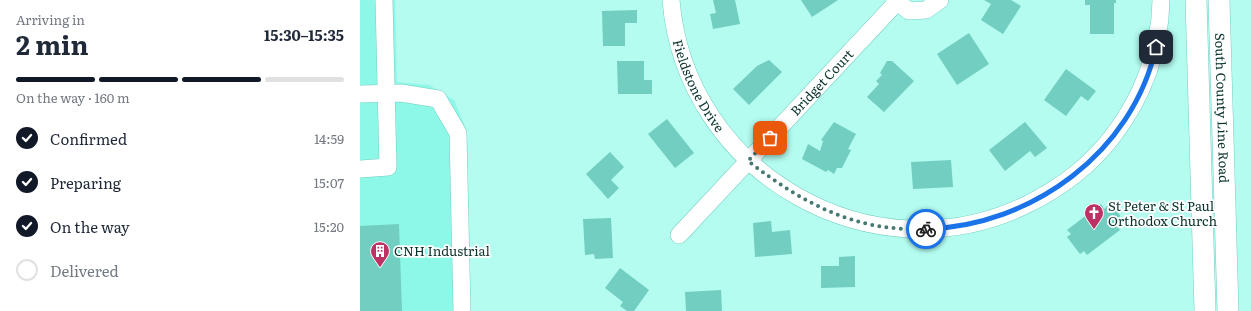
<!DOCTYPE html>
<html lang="en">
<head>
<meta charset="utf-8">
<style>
  body { margin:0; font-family:Literata,serif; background:#f2f2f3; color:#1f2937; height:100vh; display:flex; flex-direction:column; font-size:15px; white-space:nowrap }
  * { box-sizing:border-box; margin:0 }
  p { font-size:13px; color:#747a83 }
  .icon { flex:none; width:22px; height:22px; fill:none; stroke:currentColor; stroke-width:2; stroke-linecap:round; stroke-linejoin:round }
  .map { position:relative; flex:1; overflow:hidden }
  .side { display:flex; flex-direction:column; background:#fff; width:360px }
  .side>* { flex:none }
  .pin { position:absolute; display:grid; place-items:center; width:34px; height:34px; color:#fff; margin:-17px; border-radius:8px; box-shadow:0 2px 6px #0006 }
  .courier { position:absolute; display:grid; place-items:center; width:40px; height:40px; margin:-20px; border:3px solid #1a73e8; border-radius:50%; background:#fff; color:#222; box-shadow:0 1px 5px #0007 }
  .overview em { font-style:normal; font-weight:700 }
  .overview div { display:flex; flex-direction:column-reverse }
  .overview { display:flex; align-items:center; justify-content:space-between; height:68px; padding:0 16px }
  h1 { font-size:26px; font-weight:700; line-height:30px }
  .bar { display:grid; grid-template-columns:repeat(4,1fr); gap:6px 4px; align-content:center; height:48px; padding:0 16px }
  .bar i { height:5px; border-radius:3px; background:#e0e1e3 }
  .bar .active { background:#111827 }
  .bar p { grid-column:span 4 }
  ol { padding:0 16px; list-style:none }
  li { display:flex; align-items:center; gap:12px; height:44px }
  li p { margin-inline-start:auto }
  li .icon { padding:4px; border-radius:50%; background:#111827; color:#fff; stroke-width:4 }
  li:last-child { color:#747a83 }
  li i { width:22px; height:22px; border:2px solid #e0e1e3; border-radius:50% }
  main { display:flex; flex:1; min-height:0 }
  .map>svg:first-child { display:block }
  .built { fill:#8ef8e8 }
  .building { fill:#71cec0 }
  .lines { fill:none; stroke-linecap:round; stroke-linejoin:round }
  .minor-casing { stroke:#71cec0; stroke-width:18 }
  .major-casing { stroke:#71cec0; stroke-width:22 }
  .minor { stroke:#fff; stroke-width:17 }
  .major { stroke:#fff; stroke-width:21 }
  .done { stroke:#457971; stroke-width:4; stroke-dasharray:0 7.2 }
  .route { stroke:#1a73e8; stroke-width:5 }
  .labels { text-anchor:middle; stroke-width:3.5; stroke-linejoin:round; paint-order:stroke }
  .street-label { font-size:13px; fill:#09332d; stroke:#fff }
  .poi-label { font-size:13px; fill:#09332d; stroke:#fff; text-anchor:start }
</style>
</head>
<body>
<main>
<section class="side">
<div class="overview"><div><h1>2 min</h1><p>Arriving in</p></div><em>15:30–15:35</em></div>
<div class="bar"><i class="active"></i><i class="active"></i><i class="active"></i><i></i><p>On the way · 160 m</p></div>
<ol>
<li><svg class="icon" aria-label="check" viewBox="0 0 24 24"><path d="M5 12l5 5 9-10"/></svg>Confirmed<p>14:59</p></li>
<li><svg class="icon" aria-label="check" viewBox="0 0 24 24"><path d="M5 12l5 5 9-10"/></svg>Preparing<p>15:07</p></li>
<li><svg class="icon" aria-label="check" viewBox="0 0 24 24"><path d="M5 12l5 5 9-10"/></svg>On the way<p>15:20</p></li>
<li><i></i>Delivered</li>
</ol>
</section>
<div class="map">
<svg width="891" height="311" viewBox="0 0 891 311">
  <rect width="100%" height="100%" fill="#b4fcf0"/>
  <path class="built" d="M0 0H35L37 82 69 85 94 100 107 131 109 311H0Z"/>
  <g class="building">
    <path d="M353 0H375L380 24 353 29 350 14 356 13Z"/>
    <path d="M441 0H478L452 17Z"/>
    <path d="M624 0H651L661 6 643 34 621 20 631 4Z"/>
    <path d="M725 0H756V3H754V34H730V5H725Z"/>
    <path d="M277 10V23H265V46H243L242 11Z"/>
    <path d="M609 33 629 64 597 85 577 54Z"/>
    <path d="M409 60 422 72 389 105 373 89 397 66Z"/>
    <path d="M257 61H284V80H292V94H258Z"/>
    <path d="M527 61H532L554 81 524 112 507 97 519 84 516 81 522 75 520 73Z"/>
    <path d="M706 69 736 91 728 101 721 96 706 116 684 100Z"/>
    <path d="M307 119 334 153 315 168 288 134Z"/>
    <path d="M474 122 496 134 488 149 491 150 482 168H477L474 174 468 170 466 172 442 159 448 144 460 151 463 141 461 140Z"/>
    <path d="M665 122 687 148 675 157 670 151 645 171 629 150Z"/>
    <path d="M250 152 264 167 251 180 259 188 248 199 226 174Z"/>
    <path d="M591 160 593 187 553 189 551 162Z"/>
    <path d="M741 204 744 209 747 206 754 208 760 215 759 223 757 225 760 230 727 255 724 251 720 254 707 237 711 234 707 230Z"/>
    <path d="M251 218 253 258 235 259 234 254 225 255 223 219Z"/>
    <path d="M411 221 412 232 430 230 432 254 395 257 393 223Z"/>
    <path d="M39 224 42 311H0V226Z"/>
    <path d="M495 256V287L461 288V266H479V257Z"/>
    <path d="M260 268 289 290 274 311H267L260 306 263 302 245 288Z"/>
    <path d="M361 290 362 311H326L325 292Z"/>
  </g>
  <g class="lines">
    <defs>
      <g id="minor">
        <path id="s1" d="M311 0C325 173 512 281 668 204 700 188 730 166 752 137 783 97 800 51 801 0"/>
        <path d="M535 0 549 11 566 10 580 0"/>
        <path d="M0 94 41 93 78 99 98 133 102 311"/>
        <path d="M0 169 28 167 24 0"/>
        <path id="s2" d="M319 235 536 3"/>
      </g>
      <g id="major">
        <path d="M836 0 845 311"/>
        <path id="s3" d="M859 0 868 311"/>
      </g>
    </defs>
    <use href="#minor" class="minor-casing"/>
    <use href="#major" class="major-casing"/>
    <use href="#minor" class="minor"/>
    <use href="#major" class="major"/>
  </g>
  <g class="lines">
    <path class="done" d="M410 138 388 161C443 203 494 232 566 229"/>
    <path class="route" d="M566 229C672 226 773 152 796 47"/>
  </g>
  <defs>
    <symbol id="church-pin" viewBox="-11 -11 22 30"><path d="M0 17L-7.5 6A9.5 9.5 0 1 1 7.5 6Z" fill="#bd3164" stroke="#fff"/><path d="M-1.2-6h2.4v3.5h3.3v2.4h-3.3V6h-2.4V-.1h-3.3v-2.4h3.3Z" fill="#fff"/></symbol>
    <symbol id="building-pin" viewBox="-11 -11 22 30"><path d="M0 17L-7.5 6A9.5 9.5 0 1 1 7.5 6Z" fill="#bd3164" stroke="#fff"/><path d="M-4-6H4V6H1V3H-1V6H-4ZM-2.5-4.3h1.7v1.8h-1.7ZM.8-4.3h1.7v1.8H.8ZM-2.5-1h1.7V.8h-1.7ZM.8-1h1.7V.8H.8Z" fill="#fff"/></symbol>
  </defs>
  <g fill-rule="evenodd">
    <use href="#church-pin" x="723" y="202" width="22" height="30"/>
    <use href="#building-pin" x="9" y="240" width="22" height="30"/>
  </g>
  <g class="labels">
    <g class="street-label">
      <text dy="5" stroke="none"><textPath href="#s2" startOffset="209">Bridget Court</textPath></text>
      <text dy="5" stroke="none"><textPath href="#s1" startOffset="91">Fieldstone Drive</textPath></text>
      <text dy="5" stroke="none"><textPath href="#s3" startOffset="108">South County Line Road</textPath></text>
    </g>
    <g class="poi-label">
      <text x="748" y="211">St Peter &amp; St Paul<tspan x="748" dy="15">Orthodox Church</tspan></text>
      <text x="34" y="256">CNH Industrial</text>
    </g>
  </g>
</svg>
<div class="pin" style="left:410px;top:138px;background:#ea580c"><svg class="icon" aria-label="bag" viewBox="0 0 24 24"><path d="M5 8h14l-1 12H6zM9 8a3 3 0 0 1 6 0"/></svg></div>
<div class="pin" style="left:796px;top:47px;background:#1f2937"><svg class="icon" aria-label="home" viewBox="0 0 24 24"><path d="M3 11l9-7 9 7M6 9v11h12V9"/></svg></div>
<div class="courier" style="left:566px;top:229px"><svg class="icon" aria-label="bike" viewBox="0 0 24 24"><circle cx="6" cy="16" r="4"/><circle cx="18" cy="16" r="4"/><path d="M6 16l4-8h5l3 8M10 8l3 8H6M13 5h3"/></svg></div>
</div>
</main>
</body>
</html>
